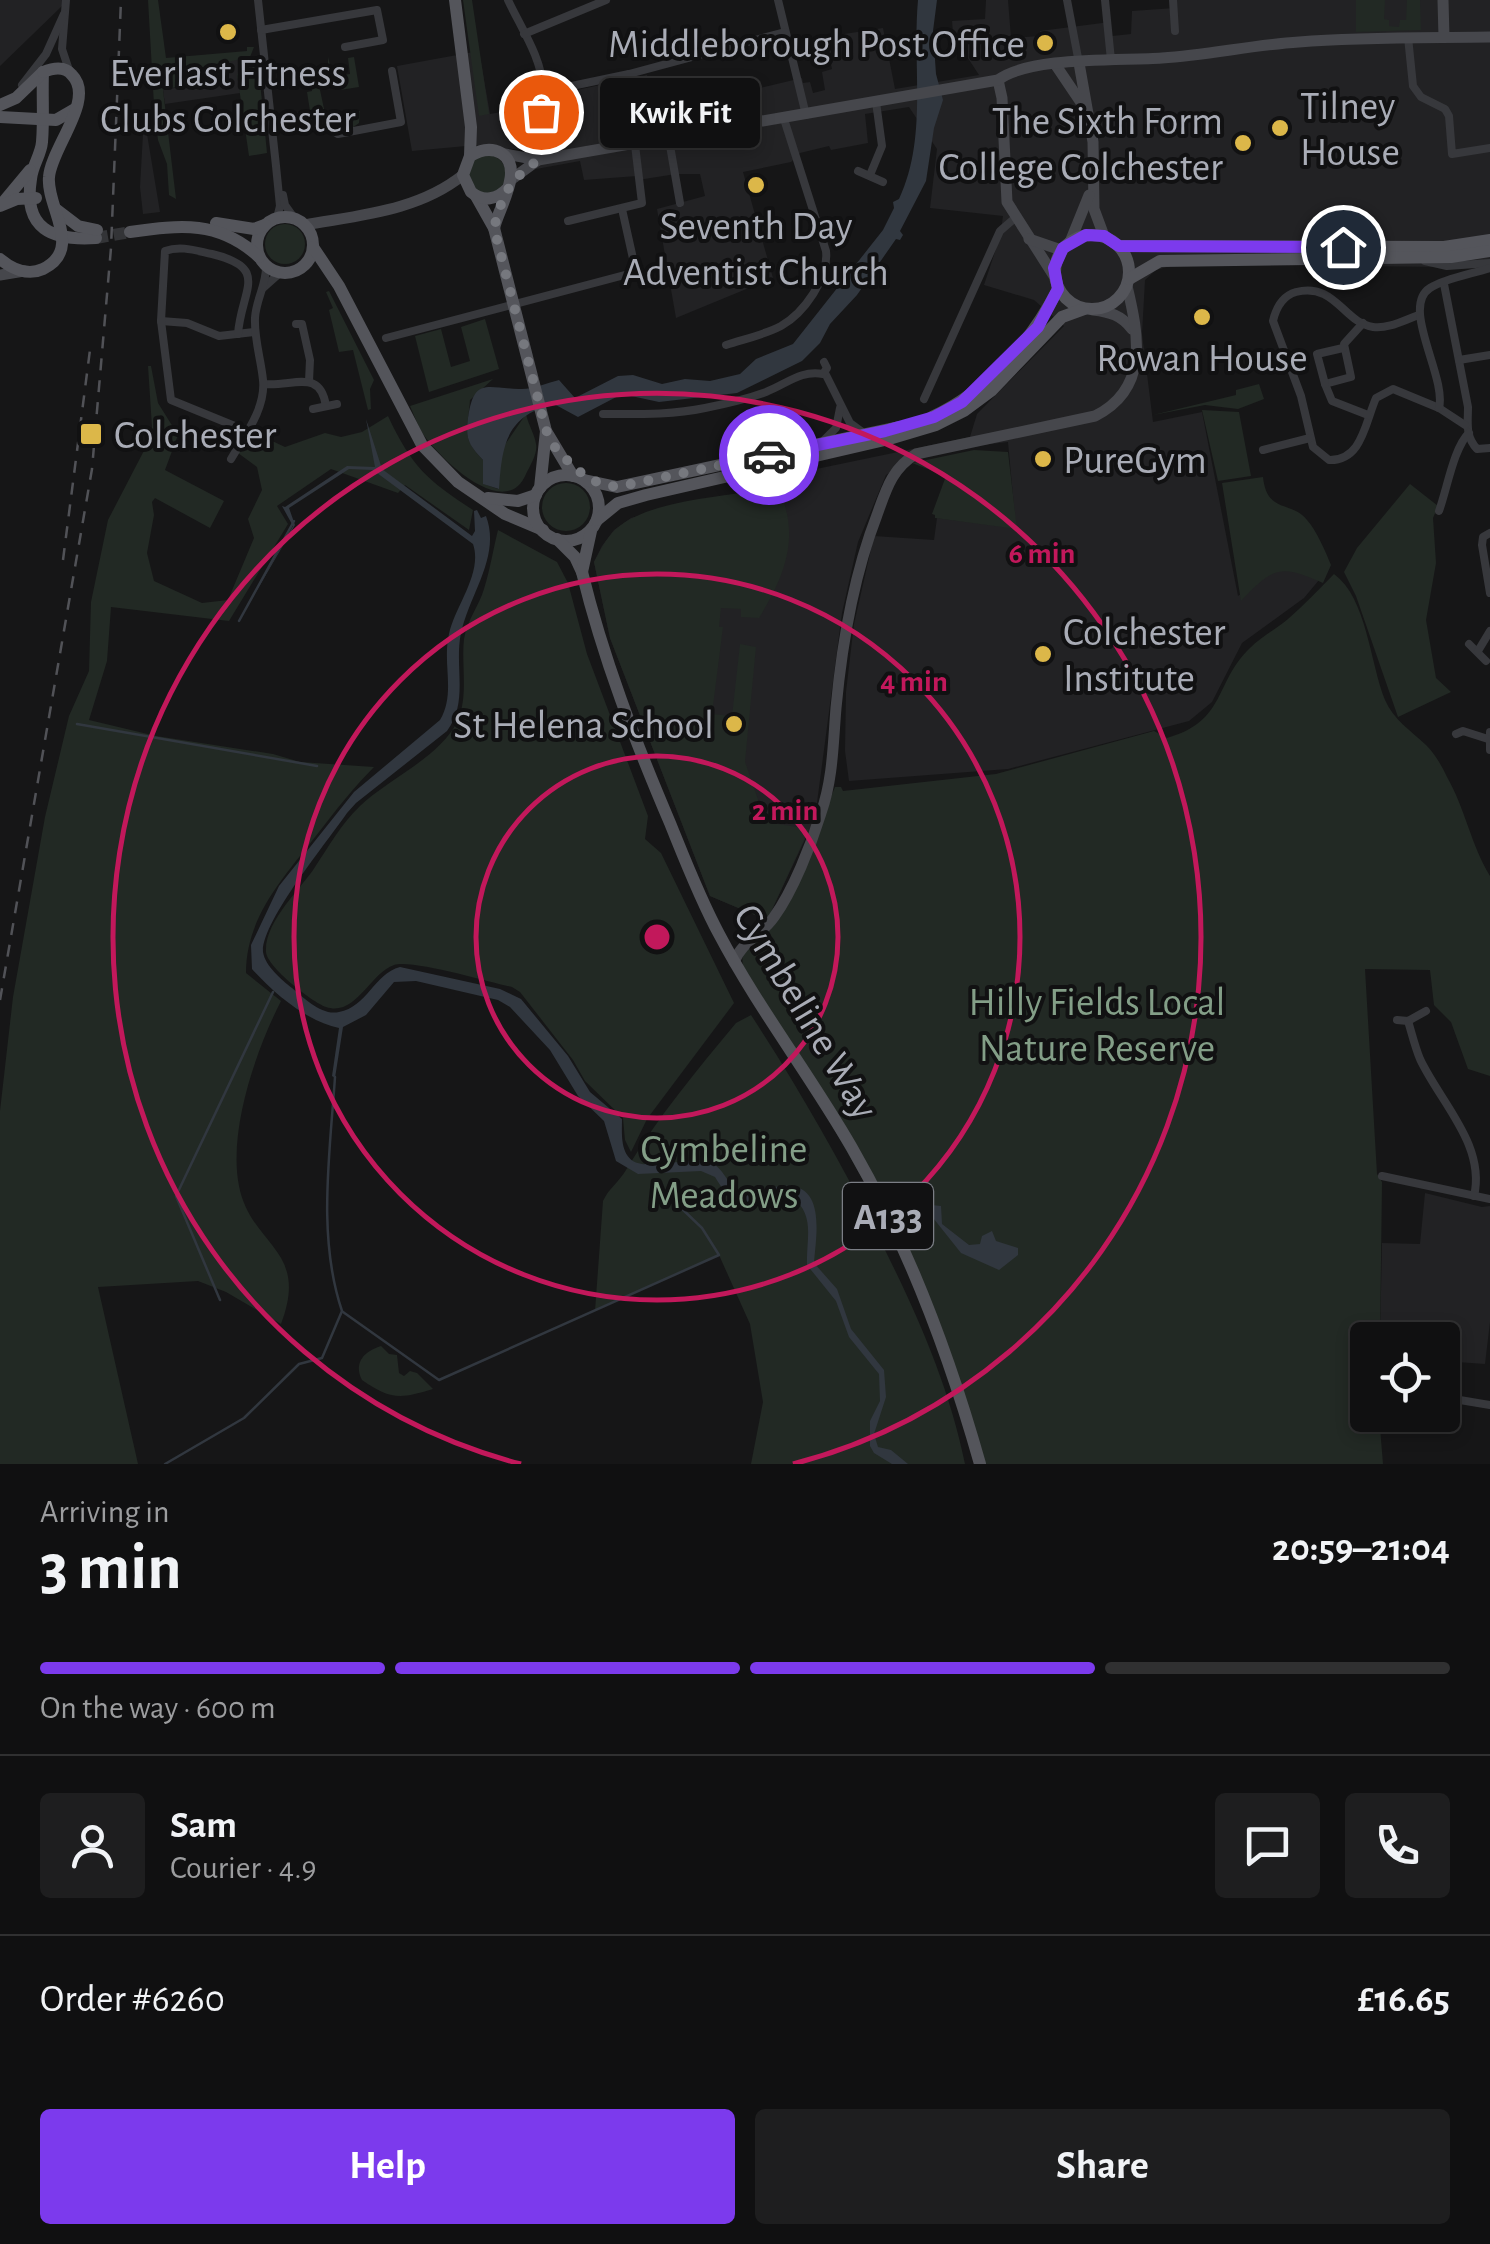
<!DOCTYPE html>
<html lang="en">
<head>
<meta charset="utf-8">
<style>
  body { margin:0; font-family:"Alegreya Sans",sans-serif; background:#1e1e1f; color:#f1f3f6; height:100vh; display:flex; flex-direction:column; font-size:38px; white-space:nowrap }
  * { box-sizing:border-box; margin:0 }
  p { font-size:32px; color:#9c9d9f }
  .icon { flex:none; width:55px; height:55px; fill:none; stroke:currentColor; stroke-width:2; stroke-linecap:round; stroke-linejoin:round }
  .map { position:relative; height:1464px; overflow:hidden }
  .side { display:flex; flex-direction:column; background:#101011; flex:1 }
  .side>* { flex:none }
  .controls { position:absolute; left:1350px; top:1322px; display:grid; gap:20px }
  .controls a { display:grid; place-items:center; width:110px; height:110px; border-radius:10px; background:#101011; box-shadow:0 5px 15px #0003,0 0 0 2px #303031; font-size:50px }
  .pin { position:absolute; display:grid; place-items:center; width:85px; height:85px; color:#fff; margin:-42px; border:5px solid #fff; border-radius:50%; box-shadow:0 2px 10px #0007 }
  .courier { position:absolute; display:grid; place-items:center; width:100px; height:100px; margin:-50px; border:8px solid #7c3aed; border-radius:50%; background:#fff; color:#222; box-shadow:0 2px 12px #0007 }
  .bubble { position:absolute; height:70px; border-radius:10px; background:#101011; box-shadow:0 5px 15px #0003,0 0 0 2px #303031; font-size:32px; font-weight:700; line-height:70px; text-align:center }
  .overview em { font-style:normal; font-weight:700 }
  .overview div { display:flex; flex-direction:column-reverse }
  .overview { display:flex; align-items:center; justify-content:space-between; height:170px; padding:0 40px }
  h1 { font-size:65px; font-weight:700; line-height:75px }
  .bar { display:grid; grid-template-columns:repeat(4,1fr); gap:15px 10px; align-content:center; height:120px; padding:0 40px }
  .bar i { height:12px; border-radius:8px; background:#303031 }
  .bar .selected { background:#7c3aed }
  .bar p { grid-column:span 4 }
  .line { display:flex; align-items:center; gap:25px; padding:0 40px; border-top:2px solid #303031 }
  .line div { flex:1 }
  .round { display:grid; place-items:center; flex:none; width:105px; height:105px; border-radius:10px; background:#1e1e1f }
  .primary-button { display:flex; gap:20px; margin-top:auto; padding:20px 40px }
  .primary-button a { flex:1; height:115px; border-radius:10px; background:#7c3aed; color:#fff; font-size:40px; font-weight:700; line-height:115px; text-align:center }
  .primary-button a+a { background:#1e1e1f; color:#f1f3f6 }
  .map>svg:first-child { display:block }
  .built { fill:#222224 }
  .green { fill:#222924 }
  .water { fill:#31373f }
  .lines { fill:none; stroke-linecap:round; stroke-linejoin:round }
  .stream { stroke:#31373f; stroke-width:2.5 }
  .primary-tunnel { stroke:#333437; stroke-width:12; stroke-dasharray:12 6; stroke-linecap:butt }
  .street { stroke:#37383c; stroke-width:8 }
  .secondary { stroke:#46474c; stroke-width:11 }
  .primary { stroke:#54555b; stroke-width:12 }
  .rail { stroke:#515257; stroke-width:2.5; stroke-dasharray:12 10; stroke-linecap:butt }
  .done { stroke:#76787e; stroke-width:10; stroke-dasharray:0 18 }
  .route { stroke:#7c3aed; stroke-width:12 }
  .ring { fill:none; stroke:#c2185b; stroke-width:5 }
  .poi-dot { fill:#dcb749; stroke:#111112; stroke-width:4 }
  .labels { text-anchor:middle; stroke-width:8; stroke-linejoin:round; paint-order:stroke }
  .shield { fill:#111112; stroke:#7b7e85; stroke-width:2.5 }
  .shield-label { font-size:38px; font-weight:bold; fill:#a9acb6 }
  .poi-label { font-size:40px; fill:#a9acb6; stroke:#111112; text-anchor:start }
  .park-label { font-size:40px; fill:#839e87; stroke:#111112 }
  .street-label { font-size:40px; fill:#a9acb6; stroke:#111112 }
  .centre { fill:#c2185b; stroke:#111112; stroke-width:5 }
  .ring-label { font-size:30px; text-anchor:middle; font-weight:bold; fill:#c2185b; stroke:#111112; stroke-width:8; stroke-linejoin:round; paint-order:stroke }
</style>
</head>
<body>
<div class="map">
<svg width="1490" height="1464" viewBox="0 0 1490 1464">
  <rect width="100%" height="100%" fill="#161617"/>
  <g class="built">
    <path d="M0 0H64L63 5 0 66Z"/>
    <path d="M986 0H1008L1011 38 1039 36 1040 31 1110 22 1112 36 1131 34 1132 11 1175 8V0H1490V261L1446 267 1178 264 1156 270 1145 280 1142 334 1153 422 1202 412 1238 596 1280 563 1319 580 1304 598 1242 643 1212 702 1189 721 1008 769 849 781 845 751 846 692 854 624 874 536 934 540 937 518 1016 528 1008 442 965 447 904 463 886 475 858 542 842 613 815 818 769 916 762 918 710 896 610 638 594 562 602 546 614 530 631 518 689 502 740 493 755 491 772 495 773 478 970 437 977 414 1064 326 1034 300 984 285 1000 237 1003 216 930 208 937 149 909 107 865 114 868 143 831 150 829 146 800 153 791 162 743 172 773 278 676 318 657 209 705 196 700 174H676L638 180 637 176 584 180 580 161 536 169 530 151 477 145 412 151 397 66 479 51 490 114 537 106 544 97 647 75 657 109 706 95 709 100 802 78 803 83 810 82 813 93 825 90 822 72 832 69 825 37 883 28 895 89 979 75 964 52 966 49 953 33 952 21 985 19Z"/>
    <path d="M243 58 245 73 237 75 240 93 165 104 163 90 191 85 201 68 214 63Z"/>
    <path d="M144 116 160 212 143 214 140 187Z"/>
    <path d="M1425 1193 1482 1207 1490 1206V1322L1485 1364 1443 1361 1442 1340H1380L1382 1243 1420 1244Z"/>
  </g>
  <g class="green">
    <path d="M148 0H158L166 58 247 51V47H254L250 57 201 68 203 81 163 90 176 199 169 195 167 164 158 140 154 105Z"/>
    <path d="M463 0H472L489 114 479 116Z"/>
    <path d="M1356 0H1385L1384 19 1389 20V26L1399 27 1400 20H1406L1407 0H1420L1421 30 1356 32Z"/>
    <path d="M328 57 333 77 350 74 348 58 354 57 359 87 340 90 334 84 322 87 320 90 327 123H342L347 114 360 111 359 123 352 128 337 130 310 111 307 92 312 91 310 76H304L303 71 328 64Z"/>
    <path d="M254 67 259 71 267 153 249 156 237 74Z"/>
    <circle cx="487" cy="174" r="19"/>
    <circle cx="285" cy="244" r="20"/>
    <path d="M329 291 374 380 370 389 371 409 368 410 353 350 339 352 329 310 333 308 326 292Z"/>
    <path d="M485 319 499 369 429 392 415 336 441 329 451 367 470 361 461 327Z"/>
    <path d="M148 366H151L158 403 178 435 165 470 224 501 210 528 155 498 152 502 154 515 147 553 154 581 202 603 228 600 254 538 248 519 262 490 257 467 238 453 251 431 285 447 325 433 341 437 362 432 388 416C412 467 427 480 473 510L469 530 405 485 398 493 331 469 277 506 288 524 229 621 111 607 107 661 89 720 156 736 273 754 300 762 374 767C353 788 337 809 319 832 286 875 246 915 246 973L281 1001C256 1050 228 1130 239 1186 251 1247 310 1248 281 1324L226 1292 198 1281 98 1287 138 1464H0V1111L13 997 45 817 69 716 89 671 91 602 108 520 149 441 152 427Z"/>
    <path d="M493 379 470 400C468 430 460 436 483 460L484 484 498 489 502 449 526 414C528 424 535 435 536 444 538 453 530 466 526 474 506 522 441 460 423 434 418 426 414 415 410 406Z"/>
    <path d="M1259 384 1264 399 1238 409 1205 405 1153 415 1236 395V390Z"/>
    <path d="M1202 410 1239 412 1251 476 1218 481Z"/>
    <path d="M974 450 1008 452 1017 529 935 518V515L932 514 946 476 912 463Z"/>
    <path d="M1263 477C1267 514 1291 500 1307 520 1317 531 1325 551 1331 565L1323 583C1280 564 1273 567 1241 601L1222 483Z"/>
    <circle cx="566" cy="507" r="24"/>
    <path d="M1410 484 1438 506 1433 518 1436 563 1426 620 1436 678 1451 692 1398 717 1356 596 1344 572 1357 548Z"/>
    <path d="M755 491 784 503C798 545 781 582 759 618L741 617V609L721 608 719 627H723L712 714 732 716 740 644 756 647 745 762 762 811 760 821 809 829 769 916 762 918 710 896 610 638 594 562C600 551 606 538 616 529 646 502 716 497 755 491Z"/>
    <path d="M498 530 557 562 568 583 587 654 648 816 645 839 661 853 734 1003 647 1119 631 1152 625 1140 623 1118 585 1081 573 1060 520 992 512 987C488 982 412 959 394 965 370 973 356 1017 326 1007 312 1002 267 967 266 952 264 922 301 889 315 867 329 846 341 824 360 806 387 780 440 757 457 722 469 697 461 665 464 639 467 620 479 606 484 589 490 570 493 550 498 530Z"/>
    <path d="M1334 574C1367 598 1370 663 1385 700 1393 719 1411 731 1426 745 1435 754 1442 766 1447 777 1465 808 1471 845 1490 876V1076L1468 1069 1451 1022 1434 1005 1430 970 1365 969 1377 1174 1382 1182 1380 1340H1368V1415H1379L1383 1464H985L925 1289 743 969 742 953 801 872 835 787H841L843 791 996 774 1154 731 1167 738C1227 721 1214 682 1250 648 1261 637 1276 629 1288 619 1304 605 1319 589 1334 574Z"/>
    <path d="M751 1015C796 1084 836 1154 874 1228 912 1303 948 1380 965 1464H751L763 1402 750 1324 719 1255 595 1311 603 1201C609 1188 619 1182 626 1170 658 1117 696 1071 736 1023Z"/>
    <path d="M381 1346 389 1354 397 1355 399 1373 404 1376 410 1371 417 1373 433 1389C400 1399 391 1400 362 1380 353 1362 365 1351 381 1346Z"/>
  </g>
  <g class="water">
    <path d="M918 0H937L933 31 936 74 943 100 934 128 926 181 900 231 903 235 900 240 896 239 857 295 830 324 820 343 802 361 737 393 659 402 622 394 578 417 554 404C506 416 502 445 499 489L483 484V460C469 445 465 439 468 418 474 377 486 388 519 389 532 390 547 383 559 380L575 398 618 376 633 375 662 384 685 379 710 381 740 374 756 359 793 344 883 230 894 208 893 202 899 199C928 137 912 67 918 0Z"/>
    <path d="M366 419 382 469 472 536 475 531 474 511 477 510 481 518 486 516C501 556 470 593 461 633 454 666 469 702 447 731L356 803 347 813C328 841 261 922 263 952 265 966 282 980 292 988 304 998 322 1016 339 1012 367 1007 374 974 400 967L500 989 521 999 568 1056 590 1092 622 1119C622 1134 619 1161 642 1164 647 1165 652 1162 657 1161 665 1161 672 1163 680 1162 691 1161 699 1158 710 1162 726 1169 726 1187 744 1192 756 1196 768 1187 781 1186 827 1181 816 1236 814 1263L837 1289 851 1329 884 1370 886 1397 874 1434 878 1447 891 1450 908 1464H892L874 1453 870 1446V1421L880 1401 879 1374 849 1337 836 1301 807 1265C806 1238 816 1215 791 1196 747 1202 745 1226 715 1177L701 1171 638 1174 616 1161 604 1121 578 1096 550 1050 510 1007 498 1000 416 981 394 982 366 1015 343 1027 335 1078 332 1076 339 1028C306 1021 274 993 252 969L251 945 279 886 354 792 440 720C456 693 442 664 449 634 455 606 483 573 473 544L373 470 349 469 289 508 295 525 239 621 293 526 282 506 285 507 347 466 375 467Z"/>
    <path d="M922 1204 941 1206 942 1224 969 1245 980 1244 982 1236 992 1231 996 1241 1018 1248V1255L999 1270 961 1253Z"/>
  </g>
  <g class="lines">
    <g class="stream">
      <path d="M239 621 294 521"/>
      <path d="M77 724 317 766"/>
      <path d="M220 1300 176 1196 273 992"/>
      <path d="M343 1312 439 1380 719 1255 702 1228 656 1184"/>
      <path d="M165 1464 244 1418 299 1364 322 1358 342 1311C317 1237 330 1153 335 1077"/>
    </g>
    <path class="primary-tunnel" d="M96 238 130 232"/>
    <g class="street">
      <path d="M66 0 62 49 69 70"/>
      <path d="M258 0 276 166 280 206 277 218"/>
      <path d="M508 0C521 28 542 58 543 89 544 113 534 136 538 160"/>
      <path d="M778 0 806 115"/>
      <path d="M1067 0 1079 63"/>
      <path d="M1105 0 1111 60"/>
      <path d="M1173 0 1175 31"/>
      <path d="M261 30 377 10 383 40 345 47"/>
      <path d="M524 34 606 0"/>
      <path d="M1408 37 1413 86 1421 97 1445 109 1449 116 1452 154 1490 148"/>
      <path d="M629 74 645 132V144"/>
      <path d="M22 85 46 54 64 14"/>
      <path d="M543 92 629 74 785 32"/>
      <path d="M271 121 308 115 338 134 401 122 392 71"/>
      <path d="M669 140 680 203"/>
      <path d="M858 171 883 182"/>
      <path d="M870 175 882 146 876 102"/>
      <path d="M283 195 285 205 295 219"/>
      <path d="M568 221 642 203 635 145"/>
      <path d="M1425 261 1447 266 1490 263"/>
      <path d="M1444 284 1468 407C1468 423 1465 436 1477 449L1490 448"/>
      <path d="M263 288 281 272"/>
      <path d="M1419 315C1404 320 1389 329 1373 327 1344 323 1335 282 1296 292 1282 296 1276 308 1273 321L1301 396 1313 447 1329 460C1362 461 1365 423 1376 398L1393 389 1439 408 1465 425"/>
      <path d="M161 321 187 323 219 336 254 332"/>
      <path d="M1363 323 1344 344 1351 377 1325 384 1332 401 1368 415"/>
      <path d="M296 324H302L310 360 309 381"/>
      <path d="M238 334C241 290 271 268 212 254 197 251 181 245 165 251L161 321 171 400 247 431"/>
      <path d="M386 338 636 272 622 209"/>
      <path d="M726 345C744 339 764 335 781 326 804 313 829 278 826 251L784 119"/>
      <path d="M1459 360 1490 355"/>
      <path d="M825 373 850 423 865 434"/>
      <path d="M264 384C293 387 320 368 326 406"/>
      <path d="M1325 384 1317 354 1343 348"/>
      <path d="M924 399 1000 231 1015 218"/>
      <path d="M1439 408C1447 377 1400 307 1430 288 1446 278 1472 274 1490 268"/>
      <path d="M313 409 337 404"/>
      <path d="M603 414C637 414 672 415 705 408 725 404 747 399 766 392 788 383 801 370 823 374L827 368 824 362"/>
      <path d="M822 442 836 428 840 408"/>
      <path d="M1263 450 1310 438"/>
      <path d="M231 459C245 435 266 408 263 380 261 359 254 339 255 318 256 299 267 284 266 265"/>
      <path d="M1439 511C1447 489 1454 447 1469 433"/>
      <path d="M1490 533 1483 537 1482 545 1490 593"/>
      <path d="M1469 644 1486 661"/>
      <path d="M1478 651 1490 631"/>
      <path d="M1490 732V750"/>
      <path d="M1456 734 1463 731 1488 739"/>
      <path d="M1397 1020 1408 1021 1426 1011"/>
      <path d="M1408 1021C1412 1034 1415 1047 1420 1059 1440 1102 1486 1145 1474 1196"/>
      <path d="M1382 1176 1490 1199"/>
      <path d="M1442 1397 1490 1405"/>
    </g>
    <g class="secondary">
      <path d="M1443 0 1444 37"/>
      <path d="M1079 63 1093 142 1094 209 1104 236"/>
      <path d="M1055 64 1084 107"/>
      <path d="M998 80 1002 98 1007 202 1054 276"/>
      <path d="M500 153 538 160 998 80C1030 56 1121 61 1162 58 1208 55 1253 45 1299 42 1363 37 1426 38 1490 37"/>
      <path d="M512 179 538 160"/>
      <path d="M305 225C360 215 418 211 463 175"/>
      <path d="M1029 239 1061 250"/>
      <path d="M1070 242 1089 195"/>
      <path d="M0 275 24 271"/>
      <path d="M1093 310C1110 312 1121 315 1132 329"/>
      <path d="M734 962C742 941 762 935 774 917 793 891 811 845 821 813 833 779 833 744 836 708 842 643 853 577 877 515 886 490 892 468 916 454L1095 416C1149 389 1139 336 1127 286"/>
    </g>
    <g class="primary">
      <path d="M455 0 471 127 470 156"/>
      <path d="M43 72C42 95 44 119 42 142 41 155 32 166 31 179 23 229 52 241 96 238"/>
      <path d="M0 105 16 98 43 72"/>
      <path d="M0 117 56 120 75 109"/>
      <path d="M476 196 494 228 546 431 573 476"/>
      <path d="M1 205 30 170"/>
      <path d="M0 206 17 199 36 198"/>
      <path d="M57 210 78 226 97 230"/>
      <circle cx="285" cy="245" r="28"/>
      <path d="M216 223 254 229 265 225"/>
      <path d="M494 228C499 207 525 168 501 153 490 147 480 150 470 156L463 175 471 192C483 202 497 200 508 188"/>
      <path d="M130 232C181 225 219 220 259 257"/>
      <circle cx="1092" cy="272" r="37"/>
      <path d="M1119 246 1444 247 1490 240"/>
      <path d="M313 247 339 286 422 445 458 482 505 514 543 530"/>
      <path d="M0 259C12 269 28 276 43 269 84 249 46 207 49 177 51 148 96 99 72 75 65 66 53 68 43 72"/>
      <path d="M1129 279 1160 261 1451 257 1490 251"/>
      <path d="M932 417C988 391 1031 342 1058 289"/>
      <circle cx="566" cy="508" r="33"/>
      <path d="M584 480 617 487 899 427"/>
      <path d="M540 488 546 431"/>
      <path d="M488 498 518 501 536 495"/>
      <path d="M597 520 618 503 646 495 889 439 936 425 964 411 991 391 1062 317 1084 309"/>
      <path d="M557 539 575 557 582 572C603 658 635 741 670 823 685 860 700 899 719 934 758 1008 810 1075 852 1148 909 1247 949 1354 980 1464"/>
      <path d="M582 572 591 531"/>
    </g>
    <g class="rail">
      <path d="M63 560 91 342"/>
      <path d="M0 1000 92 469 111 248 121 0"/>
    </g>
  </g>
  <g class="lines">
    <path class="done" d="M541 112 536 148 538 160C509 181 503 193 494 228L546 430 557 451 580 472 600 484 617 487 769 455"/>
    <path class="route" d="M769 455 885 431 934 417 962 402 1038 327 1058 289 1054 268 1063 248 1086 235 1104 236 1119 246 1343 247"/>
  </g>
  <g class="ring">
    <circle cx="657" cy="937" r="181"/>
    <circle cx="657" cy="937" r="363"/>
    <path d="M521 1464A544 544 0 1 1 793 1464"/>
  </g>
  <g class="poi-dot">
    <circle cx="228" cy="32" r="10"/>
    <circle cx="1045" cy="43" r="10"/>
    <circle cx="1280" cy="128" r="10"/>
    <circle cx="1243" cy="143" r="10"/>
    <circle cx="756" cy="185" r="10"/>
    <circle cx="1202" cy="317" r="10"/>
    <rect x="79" y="422" width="24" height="24" rx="5"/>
    <circle cx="1043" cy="459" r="10"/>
    <circle cx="1043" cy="654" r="10"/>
    <circle cx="734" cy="724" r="10"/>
  </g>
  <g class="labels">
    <rect class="shield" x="843" y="1183" width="90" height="66" rx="8"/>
    <g class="shield-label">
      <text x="888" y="1229">A133</text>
    </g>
    <g class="poi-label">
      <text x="1025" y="57" text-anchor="end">Middleborough Post Office</text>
      <text x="228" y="86" text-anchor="middle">Everlast Fitness<tspan x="228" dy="46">Clubs Colchester</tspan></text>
      <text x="1300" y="119">Tilney<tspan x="1300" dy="46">House</tspan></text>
      <text x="1223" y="134" text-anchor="end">The Sixth Form<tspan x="1223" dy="46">College Colchester</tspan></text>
      <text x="756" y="239" text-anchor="middle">Seventh Day<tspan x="756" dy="46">Adventist Church</tspan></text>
      <text x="1202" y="371" text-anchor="middle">Rowan House</text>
      <text x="114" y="448">Colchester</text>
      <text x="1063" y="473">PureGym</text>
      <text x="1063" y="645">Colchester<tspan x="1063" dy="46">Institute</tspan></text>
      <text x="714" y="738" text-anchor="end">St Helena School</text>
    </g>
    <g class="park-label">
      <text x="1097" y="1015">Hilly Fields Local<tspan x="1097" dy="46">Nature Reserve</tspan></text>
      <text x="724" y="1162">Cymbeline<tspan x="724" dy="46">Meadows</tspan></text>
    </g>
    <g class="street-label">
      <text transform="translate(807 1011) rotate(59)" y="14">Cymbeline Way</text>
    </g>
  </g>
  <circle cx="657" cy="937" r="15" class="centre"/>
  <g class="ring-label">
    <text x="1042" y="563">6 min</text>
    <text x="914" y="691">4 min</text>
    <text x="785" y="820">2 min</text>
  </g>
</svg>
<div class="controls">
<a><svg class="icon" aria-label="locate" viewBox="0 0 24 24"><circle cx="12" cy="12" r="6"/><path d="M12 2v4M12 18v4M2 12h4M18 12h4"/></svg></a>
</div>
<div class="pin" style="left:541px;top:112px;background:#ea580c"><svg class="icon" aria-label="bag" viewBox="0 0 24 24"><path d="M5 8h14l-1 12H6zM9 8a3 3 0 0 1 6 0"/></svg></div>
<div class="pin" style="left:1343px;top:247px;background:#1f2937"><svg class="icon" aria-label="home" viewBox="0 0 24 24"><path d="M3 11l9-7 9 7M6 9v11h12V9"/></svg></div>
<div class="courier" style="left:769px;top:455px"><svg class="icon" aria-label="car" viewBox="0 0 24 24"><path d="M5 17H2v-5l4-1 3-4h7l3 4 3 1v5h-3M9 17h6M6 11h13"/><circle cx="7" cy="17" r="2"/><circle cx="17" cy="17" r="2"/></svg></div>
<div class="bubble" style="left:600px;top:78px;width:160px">Kwik Fit</div>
</div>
<section class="side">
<div class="overview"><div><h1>3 min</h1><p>Arriving in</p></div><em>20:59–21:04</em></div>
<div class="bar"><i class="selected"></i><i class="selected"></i><i class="selected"></i><i></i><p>On the way · 600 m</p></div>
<div class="line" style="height:180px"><a class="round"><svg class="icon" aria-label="person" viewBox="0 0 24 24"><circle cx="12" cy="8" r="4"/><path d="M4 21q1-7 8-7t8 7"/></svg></a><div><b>Sam</b><p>Courier · 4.9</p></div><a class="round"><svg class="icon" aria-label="chat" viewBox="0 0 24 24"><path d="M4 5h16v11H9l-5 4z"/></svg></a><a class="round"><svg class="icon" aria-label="phone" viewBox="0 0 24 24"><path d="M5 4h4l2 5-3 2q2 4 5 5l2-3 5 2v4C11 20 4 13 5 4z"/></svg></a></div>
<div class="line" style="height:130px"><div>Order #6260</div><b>£16.65</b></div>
<div class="primary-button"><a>Help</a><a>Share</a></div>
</section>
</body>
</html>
